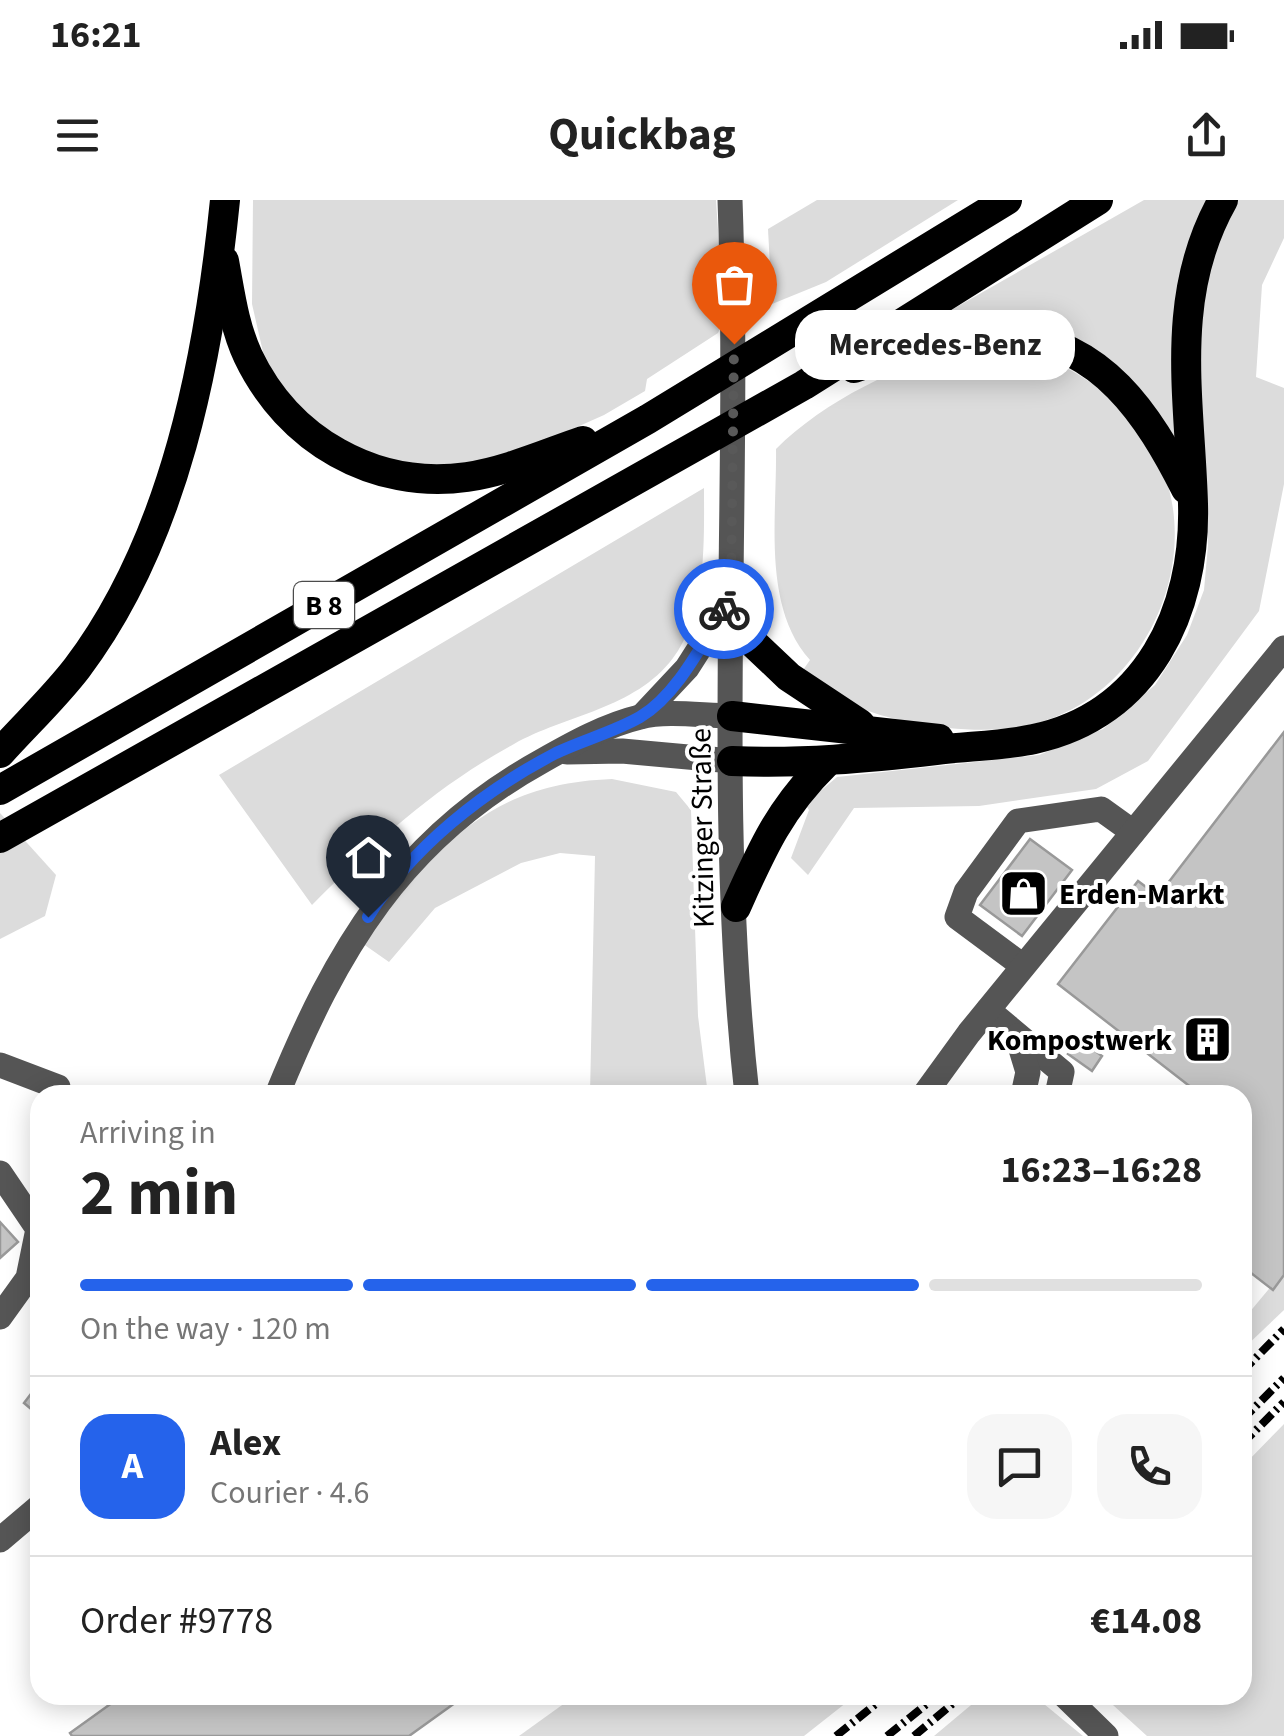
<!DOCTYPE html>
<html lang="en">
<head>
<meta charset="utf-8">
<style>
  body { margin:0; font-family:"Source Sans 3",sans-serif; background:#f6f6f6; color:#222; height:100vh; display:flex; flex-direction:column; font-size:38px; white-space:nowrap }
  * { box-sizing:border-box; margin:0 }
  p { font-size:32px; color:#767676 }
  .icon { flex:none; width:55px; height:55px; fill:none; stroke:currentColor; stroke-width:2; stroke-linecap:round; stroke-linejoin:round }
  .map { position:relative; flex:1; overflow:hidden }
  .side { position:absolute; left:30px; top:885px; width:1222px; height:620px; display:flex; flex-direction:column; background:#fff; border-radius:30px; box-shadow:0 5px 25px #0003 }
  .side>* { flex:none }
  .pin { position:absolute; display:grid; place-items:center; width:85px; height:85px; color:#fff; margin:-102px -42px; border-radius:50% 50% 50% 0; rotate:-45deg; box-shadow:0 0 10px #0007 }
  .pin .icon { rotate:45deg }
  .courier { position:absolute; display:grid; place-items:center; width:100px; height:100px; margin:-50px; border:8px solid #2563eb; border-radius:50%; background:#fff; color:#222; box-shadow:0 2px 12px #0007 }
  .bubble { position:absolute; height:70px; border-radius:30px; background:#fff; box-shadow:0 5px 25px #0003; font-size:32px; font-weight:700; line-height:70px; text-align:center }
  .head em { font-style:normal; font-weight:700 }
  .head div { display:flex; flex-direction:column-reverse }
  .head { display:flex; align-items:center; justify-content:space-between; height:170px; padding:0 50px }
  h1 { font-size:65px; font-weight:700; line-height:75px }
  .bar { display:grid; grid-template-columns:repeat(4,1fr); gap:15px 10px; align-content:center; height:120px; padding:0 50px }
  .bar i { height:12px; border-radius:8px; background:#e0e0e0 }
  .bar .selected { background:#2563eb }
  .bar p { grid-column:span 4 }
  .line { display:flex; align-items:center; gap:25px; padding:0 50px; border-top:2px solid #e0e0e0 }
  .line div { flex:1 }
  .round { display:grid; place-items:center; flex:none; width:105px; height:105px; border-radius:30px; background:#f6f6f6 }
  .status { display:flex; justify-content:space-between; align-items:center; height:70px; padding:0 50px; background:#fff; direction:ltr }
  .status svg { height:28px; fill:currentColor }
  header { display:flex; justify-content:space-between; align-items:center; height:130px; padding:0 50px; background:#fff; font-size:45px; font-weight:700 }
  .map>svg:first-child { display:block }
  .green { fill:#dcdcdc }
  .building { fill:#c4c4c4; stroke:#999; stroke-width:2.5 }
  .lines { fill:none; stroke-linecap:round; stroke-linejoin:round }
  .minor { stroke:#555; stroke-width:25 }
  .highway { stroke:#000; stroke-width:30 }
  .rail { stroke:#000; stroke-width:8; stroke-dasharray:15 5 2.5 5; stroke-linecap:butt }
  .done { stroke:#595959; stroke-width:10; stroke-dasharray:0 18 }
  .route { stroke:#2563eb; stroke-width:12 }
  .labels { text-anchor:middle; stroke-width:8; stroke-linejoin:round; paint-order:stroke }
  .shield { fill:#fff; stroke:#4c4c4c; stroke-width:2.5 }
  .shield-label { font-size:28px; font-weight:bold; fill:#000 }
  .street-label { font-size:30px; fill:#000; stroke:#fff }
  .poi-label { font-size:30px; font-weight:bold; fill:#000; stroke:#fff; text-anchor:start }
</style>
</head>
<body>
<div class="status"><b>16:21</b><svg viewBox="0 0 49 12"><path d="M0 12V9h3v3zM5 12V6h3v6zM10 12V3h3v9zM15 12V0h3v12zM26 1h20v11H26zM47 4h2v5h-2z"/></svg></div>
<header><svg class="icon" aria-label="menu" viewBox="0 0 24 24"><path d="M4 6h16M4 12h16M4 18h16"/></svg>Quickbag<svg class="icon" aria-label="share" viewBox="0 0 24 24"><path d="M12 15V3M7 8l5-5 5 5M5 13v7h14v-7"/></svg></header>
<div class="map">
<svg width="1284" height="1536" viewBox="0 0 1284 1536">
  <rect width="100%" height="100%" fill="#fff"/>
  <g class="green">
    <path d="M253 0H716L724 119 718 133 647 179 645 191 604 215 505 259 405 270 316 228 280 185 263 152 252 104Z"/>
    <path d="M817 0H958L826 82 772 104 768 29Z"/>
    <path d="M1144 0H1213L1184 263 1122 179 976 126 918 129Z"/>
    <path d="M1231 0H1284V38L1262 85 1256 177 1284 188V284L1259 411 1148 561 1096 589 979 606 854 608 808 675 791 658 809 610 805 604 837 577 1039 555 1103 529 1155 485 1187 435 1204 390 1208 345 1194 155 1202 90Z"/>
    <path d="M968 148C1036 149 1089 167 1132 223 1139 232 1150 242 1155 253 1211 359 1142 504 1024 526 976 536 898 525 853 505 835 497 818 483 801 473L810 460C762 406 777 318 776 249 824 201 901 163 968 148Z"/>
    <path d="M704 288C704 341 707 413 673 458 635 509 565 515 514 544 435 587 375 642 312 705L219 575Z"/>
    <path d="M612 579 676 592 691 610 698 816 708 895H590L595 656 560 653 521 663 435 708 389 762 359 741C439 651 481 584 612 579Z"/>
    <path d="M0 613 56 675 45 716 0 739Z"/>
    <path d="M1284 1071V1110L1243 1149V1120Z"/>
    <path d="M1284 1224V1536H1147L1102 1495H1242L1243 1266Z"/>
    <path d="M576 1495H856L804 1536H519Z"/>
    <path d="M983 1495H1033L1083 1536H934Z"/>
  </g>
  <g class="building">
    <path d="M1284 532V1075L1273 1090 1242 1066V895H1201L1058 784 1138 681 1158 696Z"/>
    <path d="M1030 639 1072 670 1022 736 980 705Z"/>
    <path d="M1079 839 1102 856 1092 871 1068 854Z"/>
    <path d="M0 1022 18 1042 0 1058Z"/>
    <path d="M40 1182V1210L37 1214 24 1203Z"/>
    <path d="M123 1495H466L409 1536H72L70 1533Z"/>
  </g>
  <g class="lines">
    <g class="minor">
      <path d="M730 0C741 298 714 598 747 895"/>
      <path d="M642 516 687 468 731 399"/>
      <path d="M567 552 622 551 732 561"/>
      <path d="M1023 766 957 717 966 692 1018 621 1101 609 1133 632"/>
      <path d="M988 810 1062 872 1057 895"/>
      <path d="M1017 836 1028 872 1023 895"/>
      <path d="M0 865 58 887"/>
      <path d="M277 895C336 750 401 639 542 561 572 544 606 525 640 517 668 510 703 516 732 516"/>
      <path d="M924 895 969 833 1284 448"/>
      <path d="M0 973 38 1029 28 1078 0 1117"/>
      <path d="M0 1340 40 1306"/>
      <path d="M1064 1495 1106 1536"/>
    </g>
    <g class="highway">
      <path d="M224 61C230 93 234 126 248 156 288 240 374 290 467 277 507 271 545 254 583 241"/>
      <path d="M854 168C893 155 932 140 972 133 984 131 998 134 1010 135 1102 143 1148 214 1186 289"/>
      <path d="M731 422 789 477 860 524"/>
      <path d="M732 516 939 539"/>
      <path d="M0 553C25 525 54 498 77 468 175 338 209 159 225 0"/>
      <path d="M732 561C801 564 867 558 936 550 968 546 1002 546 1034 539 1147 515 1196 411 1193 304 1190 199 1168 97 1223 0"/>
      <path d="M0 590 648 219 1007 0"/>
      <path d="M0 638 804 185 1098 0"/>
      <path d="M736 707C762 649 780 608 826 563"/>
    </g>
    <g class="rail">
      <path d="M1242 1172 1284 1129"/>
      <path d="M1242 1220 1284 1178"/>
      <path d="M1242 1244 1284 1202"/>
      <path d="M836 1536 887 1495"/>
      <path d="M887 1536 938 1495"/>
      <path d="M914 1536 963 1495"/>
    </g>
  </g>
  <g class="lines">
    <path class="done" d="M724 409 731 400 734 144"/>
    <path class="route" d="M368 717C412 647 483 591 556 553 583 540 614 532 640 517 677 495 702 444 724 409"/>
  </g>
  <defs>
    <symbol id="shop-square" viewBox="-11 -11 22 22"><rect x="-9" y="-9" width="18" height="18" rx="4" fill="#000" stroke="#fff"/><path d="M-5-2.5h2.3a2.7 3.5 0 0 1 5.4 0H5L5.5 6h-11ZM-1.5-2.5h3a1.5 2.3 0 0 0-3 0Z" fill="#fff"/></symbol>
    <symbol id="building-square" viewBox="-11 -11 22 22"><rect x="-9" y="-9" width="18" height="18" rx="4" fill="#000" stroke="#fff"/><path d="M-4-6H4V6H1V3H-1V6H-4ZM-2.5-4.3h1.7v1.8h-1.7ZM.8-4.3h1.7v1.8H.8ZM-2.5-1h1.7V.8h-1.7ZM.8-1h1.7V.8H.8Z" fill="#fff"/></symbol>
  </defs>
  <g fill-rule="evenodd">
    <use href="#shop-square" x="996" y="666" width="55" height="55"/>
    <use href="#building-square" x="1180" y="812" width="55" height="55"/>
  </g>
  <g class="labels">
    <rect class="shield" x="294" y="382" width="60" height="46" rx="8"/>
    <g class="shield-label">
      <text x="324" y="415">B 8</text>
    </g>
    <g class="street-label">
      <text transform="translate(702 628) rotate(-91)" y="10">Kitzinger Straße</text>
    </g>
    <g class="poi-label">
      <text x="1059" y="704">Erden-Markt</text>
      <text x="1172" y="850" text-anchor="end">Kompostwerk</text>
    </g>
  </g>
</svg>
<div class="pin" style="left:734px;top:144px;background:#ea580c"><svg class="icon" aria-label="bag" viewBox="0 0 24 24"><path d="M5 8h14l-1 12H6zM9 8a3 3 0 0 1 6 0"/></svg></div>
<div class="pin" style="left:368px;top:717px;background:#1f2937"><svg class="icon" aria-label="home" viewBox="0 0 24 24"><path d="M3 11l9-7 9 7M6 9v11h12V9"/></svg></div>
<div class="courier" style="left:724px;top:409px"><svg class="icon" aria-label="bike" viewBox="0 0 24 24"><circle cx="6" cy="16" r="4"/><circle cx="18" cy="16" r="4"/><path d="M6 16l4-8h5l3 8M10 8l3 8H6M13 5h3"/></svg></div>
<div class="bubble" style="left:795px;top:110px;width:280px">Mercedes-Benz</div>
<section class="side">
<div class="head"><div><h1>2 min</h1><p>Arriving in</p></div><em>16:23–16:28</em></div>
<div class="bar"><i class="selected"></i><i class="selected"></i><i class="selected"></i><i></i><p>On the way · 120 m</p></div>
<div class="line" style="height:180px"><b class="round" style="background:#2563eb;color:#fff">A</b><div><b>Alex</b><p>Courier · 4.6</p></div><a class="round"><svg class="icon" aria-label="chat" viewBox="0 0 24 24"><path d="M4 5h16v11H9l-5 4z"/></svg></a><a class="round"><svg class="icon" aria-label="phone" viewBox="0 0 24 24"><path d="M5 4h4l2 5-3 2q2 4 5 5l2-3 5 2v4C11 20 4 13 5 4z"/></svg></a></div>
<div class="line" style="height:130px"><div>Order #9778</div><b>€14.08</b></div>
</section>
</div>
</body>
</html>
